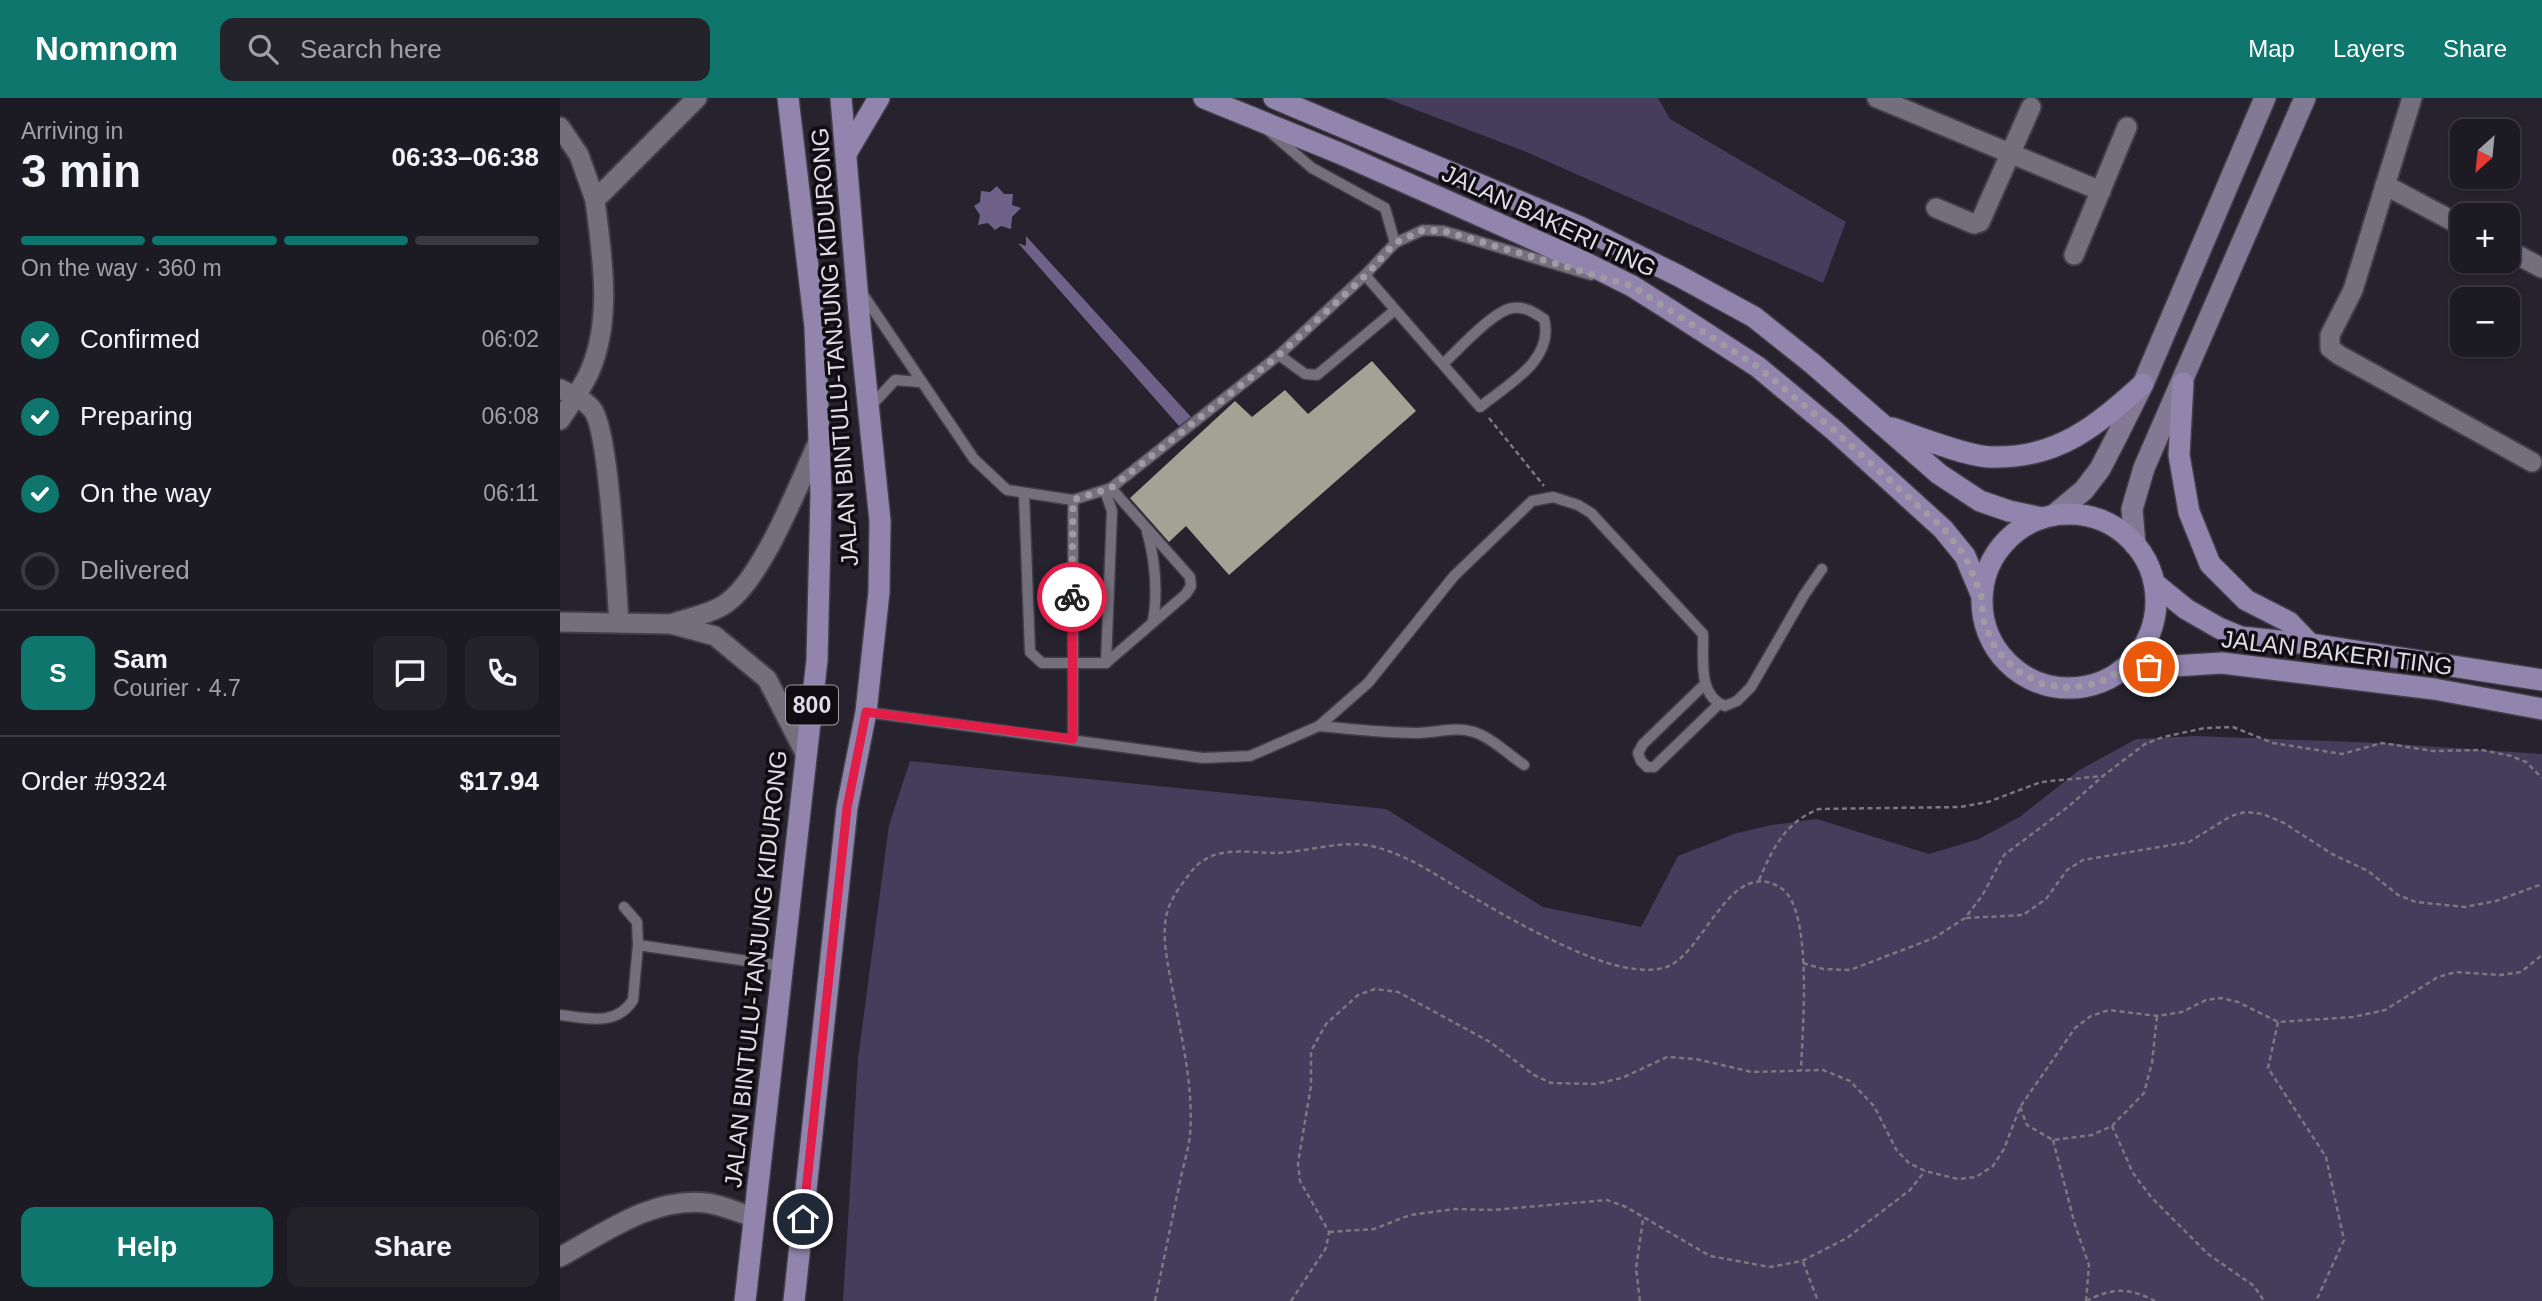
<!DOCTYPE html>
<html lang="en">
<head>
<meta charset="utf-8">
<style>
  body { margin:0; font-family:Helvetica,sans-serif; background:#25232a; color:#f1f3f6; height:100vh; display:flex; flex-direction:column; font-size:26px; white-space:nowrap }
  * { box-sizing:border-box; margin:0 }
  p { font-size:23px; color:#a0a1a5 }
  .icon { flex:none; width:38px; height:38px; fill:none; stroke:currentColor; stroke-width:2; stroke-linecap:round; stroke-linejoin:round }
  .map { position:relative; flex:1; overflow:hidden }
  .side { display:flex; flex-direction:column; background:#1c1a22; width:560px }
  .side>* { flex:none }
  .needle { width:46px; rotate:207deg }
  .controls { position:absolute; left:1890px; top:21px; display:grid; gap:14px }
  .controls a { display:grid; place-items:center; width:70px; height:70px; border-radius:14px; background:#1c1a22; box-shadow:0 2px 5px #0004,0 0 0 2px #3a3840; font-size:35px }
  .pin { position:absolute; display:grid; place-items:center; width:60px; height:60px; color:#fff; margin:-30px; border:4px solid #fff; border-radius:50%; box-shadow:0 2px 7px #0007 }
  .courier { position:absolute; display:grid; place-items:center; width:70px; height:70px; margin:-35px; border:5px solid #e11d48; border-radius:50%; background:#fff; color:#222; box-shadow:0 2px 9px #0007 }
  .summary em { font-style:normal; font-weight:700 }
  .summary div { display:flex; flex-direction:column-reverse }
  .summary { display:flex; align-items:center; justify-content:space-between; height:119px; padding:0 21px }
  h1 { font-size:46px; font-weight:700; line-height:52px }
  .bar { display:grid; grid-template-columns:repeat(4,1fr); gap:10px 7px; align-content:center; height:84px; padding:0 21px }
  .bar i { height:9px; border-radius:5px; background:#3a3840 }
  .bar .current { background:#0f766e }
  .bar p { grid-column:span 4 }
  .line { display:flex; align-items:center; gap:18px; padding:0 21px; border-top:2px solid #3a3840 }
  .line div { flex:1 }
  .round { display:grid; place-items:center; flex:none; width:74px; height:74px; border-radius:14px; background:#25232a }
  ol { padding:0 21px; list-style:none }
  li { display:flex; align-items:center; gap:21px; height:77px }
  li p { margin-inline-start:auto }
  li .icon { padding:7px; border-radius:50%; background:#0f766e; color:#fff; stroke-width:4 }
  li:last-child { color:#a0a1a5 }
  li i { width:38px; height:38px; border:4px solid #3a3840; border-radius:50% }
  .primary-button { display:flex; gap:14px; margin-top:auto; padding:14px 21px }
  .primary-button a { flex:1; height:80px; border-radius:14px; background:#0f766e; color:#fff; font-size:28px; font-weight:700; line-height:80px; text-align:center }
  .primary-button a+a { background:#25232a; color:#f1f3f6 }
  header { display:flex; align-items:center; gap:42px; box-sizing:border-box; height:98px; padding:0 35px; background:#0f766e; color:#fff }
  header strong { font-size:33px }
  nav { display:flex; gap:38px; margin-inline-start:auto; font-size:24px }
  .search { width:490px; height:63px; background:#25232a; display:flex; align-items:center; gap:18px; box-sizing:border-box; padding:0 24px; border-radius:14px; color:#a0a1a5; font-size:26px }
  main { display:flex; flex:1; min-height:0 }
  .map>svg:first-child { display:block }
  .green { fill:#463c5b }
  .water { fill:#6e6289 }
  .building { fill:#a3a294 }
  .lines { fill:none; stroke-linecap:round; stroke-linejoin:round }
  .lane-casing { stroke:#413e47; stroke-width:13 }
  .street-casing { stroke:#413e47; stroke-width:23 }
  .secondary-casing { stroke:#413e47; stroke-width:24 }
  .primary-casing { stroke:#413e47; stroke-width:24 }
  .path { stroke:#7a7881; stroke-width:2.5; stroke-dasharray:5 3.5; stroke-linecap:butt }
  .lane { stroke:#736f7c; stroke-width:10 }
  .street { stroke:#736f7c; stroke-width:19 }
  .secondary { stroke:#827a95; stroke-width:21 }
  .primary { stroke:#9185ae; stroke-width:21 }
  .done { stroke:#9e9ba4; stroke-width:7; stroke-dasharray:0 12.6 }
  .route { stroke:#e11d48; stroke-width:9 }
  .labels { text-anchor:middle; stroke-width:7; stroke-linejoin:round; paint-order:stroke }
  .shield { fill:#0f0d12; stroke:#a09ea5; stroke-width:2 }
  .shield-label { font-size:23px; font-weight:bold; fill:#dedce4 }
  .street-label { font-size:24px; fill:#dedce4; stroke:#0f0d12 }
</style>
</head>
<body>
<header>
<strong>Nomnom</strong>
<div class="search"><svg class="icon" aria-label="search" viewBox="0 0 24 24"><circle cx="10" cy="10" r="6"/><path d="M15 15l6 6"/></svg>Search here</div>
<nav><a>Map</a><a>Layers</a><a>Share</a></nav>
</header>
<main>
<section class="side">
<div class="summary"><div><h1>3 min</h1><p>Arriving in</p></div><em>06:33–06:38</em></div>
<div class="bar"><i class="current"></i><i class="current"></i><i class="current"></i><i></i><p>On the way · 360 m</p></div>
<ol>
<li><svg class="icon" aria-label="check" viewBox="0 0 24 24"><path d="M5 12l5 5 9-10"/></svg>Confirmed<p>06:02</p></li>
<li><svg class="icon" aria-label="check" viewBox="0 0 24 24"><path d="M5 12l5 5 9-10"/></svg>Preparing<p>06:08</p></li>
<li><svg class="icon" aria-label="check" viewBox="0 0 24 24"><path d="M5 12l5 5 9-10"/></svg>On the way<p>06:11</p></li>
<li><i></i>Delivered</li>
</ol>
<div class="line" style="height:126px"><b class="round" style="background:#0f766e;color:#fff">S</b><div><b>Sam</b><p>Courier · 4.7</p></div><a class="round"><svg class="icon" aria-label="chat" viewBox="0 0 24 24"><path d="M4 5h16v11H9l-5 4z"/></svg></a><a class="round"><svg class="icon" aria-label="phone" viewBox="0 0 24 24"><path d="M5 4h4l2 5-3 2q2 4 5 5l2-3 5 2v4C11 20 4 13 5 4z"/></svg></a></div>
<div class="line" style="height:91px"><div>Order #9324</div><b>$17.94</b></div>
<div class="primary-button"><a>Help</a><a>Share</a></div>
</section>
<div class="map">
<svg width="1982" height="1203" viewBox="0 0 1982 1203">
  <rect width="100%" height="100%" fill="#26232e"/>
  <g class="green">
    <path d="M825 0H1098L1110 21 1286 124 1263 185 964 53Z"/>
    <path d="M1636 638 1822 645 1982 656V1203H283L298 961 329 727 350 663 826 711 983 809 1081 829 1118 758 1177 735 1212 727 1257 721 1369 756 1419 741 1461 718 1518 673 1576 641Z"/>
  </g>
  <g class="water">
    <path d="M437 88 444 96H453L452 107 461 110 452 119 451 131 441 128 435 132 428 125 418 127 420 117 414 108 420 104 421 93 430 94Z"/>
    <path d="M466 138 632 320 619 328 458 145 466 148Z"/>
  </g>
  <path class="building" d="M812 263 856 313 669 477 626 428 609 444 570 400 675 303 692 319 725 292 748 316Z"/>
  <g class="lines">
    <defs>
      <g id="lane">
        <path d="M710 34 752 70 825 110 835 145"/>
        <path d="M805 177 920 309C947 287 995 262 984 221 975 215 965 208 953 210 934 212 899 251 884 265"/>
        <path d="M302 195 414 361 447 392 513 402 551 390 719 257 805 177 835 145 863 132 884 133 1031 177"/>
        <path d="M719 257 745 276 757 277 835 212"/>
        <path d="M309 310 335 282 359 284"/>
        <path d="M545 393 552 413 546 565"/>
        <path d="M464 396 470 554 482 565H546L626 496 631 488 630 479 551 390"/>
        <path d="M513 402V641"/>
        <path d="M587 434C595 460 598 496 593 523"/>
        <path d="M1144 587 1083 646 1078 655 1081 663 1087 669H1094L1159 606"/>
        <path d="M306 614 643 660 690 658 759 628 808 585 894 478 972 403 993 399 1018 407 1031 415 1143 536C1144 560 1137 598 1165 608L1177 603 1191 589 1244 497 1262 471"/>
        <path d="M759 628C791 631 823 635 856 635 876 635 895 628 914 634 932 640 948 656 964 667"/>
        <path d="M64 809 77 824 78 847"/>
        <path d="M0 917C27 920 56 929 73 902L78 847 222 868"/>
      </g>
      <g id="street">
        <path d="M1317 0 1541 93"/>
        <path d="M1852 0 1793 192 1770 237V250L1779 257 1972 364"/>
        <path d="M0 29 19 57 35 102"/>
        <path d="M1825 87 1902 128"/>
        <path d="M1376 110 1414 126 1420 124 1471 9"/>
        <path d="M1948 152 1982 170"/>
        <path d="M1514 157 1567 29"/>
        <path d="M0 291C11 296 24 301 32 311 50 332 56 488 59 524"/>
        <path d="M0 322C10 307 21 292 29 275 53 222 42 158 35 102L137 0"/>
        <path d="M0 524 111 526 155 538 207 581 246 657"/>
        <path d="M111 526C127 520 147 517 162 508 201 486 239 385 259 342"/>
        <path d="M0 1159C44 1135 94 1098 147 1105 162 1107 179 1115 194 1119"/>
      </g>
      <g id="secondary">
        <path d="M1494 417 1524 392 1540 371 1556 340 1583 286 1705 0"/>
        <path d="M1575 447 1572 411 1584 370 1745 0"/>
      </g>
      <g id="primary">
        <path d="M644 0 779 55 1022 163 1072 188 1110 212 1198 269 1275 333 1383 431 1405 458 1421 496"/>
        <path d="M714 0 1020 129 1119 178 1194 219 1253 266 1379 376 1420 403 1449 413 1482 420"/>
        <path d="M287 54 319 0"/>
        <path d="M1623 285 1619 357 1629 414 1650 466 1686 502 1729 524 1750 546"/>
        <path d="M1332 330C1356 338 1408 359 1431 359 1498 361 1536 328 1583 286"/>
        <circle cx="1509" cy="503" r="87"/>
        <path d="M1594 485 1626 511 1659 530 1681 539 1750 546 1982 582"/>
        <path d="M1564 571 1662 565 1874 591 1982 611"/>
        <path d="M185 1203 257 562 261 397 255 229 228 0"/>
        <path d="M234 1203 287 710 306 614 319 494 320 423 300 227 281 0"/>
      </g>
    </defs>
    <use href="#lane" class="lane-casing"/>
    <use href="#street" class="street-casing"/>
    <use href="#secondary" class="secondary-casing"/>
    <use href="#primary" class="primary-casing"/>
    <g class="path">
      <path d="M929 320 984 388"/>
      <path d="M1199 782C1213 750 1225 724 1259 711L1400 709 1428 704 1481 684 1543 678"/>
      <path d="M1406 820 1463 817 1486 801 1507 772 1523 762 1629 744 1671 718 1685 714 1703 716 1724 725 1772 756 1808 773 1838 797 1856 804 1905 809 1936 803 1982 786"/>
      <path d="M1243 865 1263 871 1290 872 1374 840 1405 820 1422 798 1444 757 1508 709 1543 678 1585 646 1603 639 1645 630 1673 629 1713 645 1782 656 1822 645 1873 653 1922 652 1951 658 1966 664 1982 680"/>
      <path d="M1718 924 1708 970 1766 1059 1784 1142 1756 1203"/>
      <path d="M1460 1009 1467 1027 1493 1042 1532 1037 1552 1028 1584 995 1592 965 1597 918"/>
      <path d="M1552 1028 1573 1075 1591 1099 1648 1156 1694 1188 1704 1203"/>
      <path d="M1493 1042 1515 1127 1529 1167 1526 1203"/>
      <path d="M769 1134 814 1131 850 1117 895 1111 933 1112 1047 1102 1066 1109 1150 1158 1210 1169 1242 1163 1287 1140 1350 1092 1365 1073"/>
      <path d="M1243 1164 1258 1203"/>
      <path d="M595 1203C603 1165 611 1127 619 1088 622 1072 628 1054 630 1037 634 988 621 938 612 889 608 866 602 843 606 819 609 802 621 787 631 774 652 746 686 755 716 755 745 754 778 743 806 747 845 754 877 778 911 798 948 820 992 844 1033 860 1053 868 1088 877 1109 868 1146 851 1171 758 1221 790 1254 811 1242 935 1241 973"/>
      <path d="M731 1203 766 1150 769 1134 740 1083 738 1065 751 988V953L766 926 798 897 815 891 838 894 930 944 974 977 991 985 1035 986 1062 980 1107 959 1136 961 1192 974 1263 972 1290 983 1314 1008 1337 1053 1349 1065 1365 1073 1398 1081 1416 1079 1433 1068 1444 1051 1460 1009 1515 930 1531 918 1549 912 1597 918 1622 914 1646 902 1661 900 1678 904 1718 924 1793 919 1825 912 1878 879 1896 874 1940 877 1961 874 1982 857"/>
      <path d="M1080 1203 1076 1170 1083 1122"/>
      <path d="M1526 1203C1552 1190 1568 1189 1595 1203"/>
    </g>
    <use href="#lane" class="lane"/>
    <use href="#street" class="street"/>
    <use href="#secondary" class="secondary"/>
    <use href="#primary" class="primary"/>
  </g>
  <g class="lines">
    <path class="done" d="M512 499 513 402 551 390 719 257 806 177 835 145 863 132 884 133 1072 188 1198 269 1275 333 1384 431 1405 458 1421 496 1424 525 1436 551 1456 572 1482 586 1510 590 1539 585 1564 571 1589 569"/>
    <path class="route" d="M243 1121 287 710 306 614 513 641 512 499"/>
  </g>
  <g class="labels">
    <rect class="shield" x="226" y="587.5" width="52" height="39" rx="5"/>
    <g class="shield-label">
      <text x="252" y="615">800</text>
    </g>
    <g class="street-label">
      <text transform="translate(989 123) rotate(25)" y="8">JALAN BAKERI TING</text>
      <text transform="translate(275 249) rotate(-94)" y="8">JALAN BINTULU-TANJUNG KIDURONG</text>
      <text transform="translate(1777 555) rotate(7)" y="8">JALAN BAKERI TING</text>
      <text transform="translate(196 871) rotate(-84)" y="8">JALAN BINTULU-TANJUNG KIDURONG</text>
    </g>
  </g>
</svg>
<div class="controls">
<a><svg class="needle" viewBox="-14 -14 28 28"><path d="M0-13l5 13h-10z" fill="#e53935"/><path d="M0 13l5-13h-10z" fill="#a0a1a5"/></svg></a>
<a>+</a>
<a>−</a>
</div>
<div class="pin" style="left:1589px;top:569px;background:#ea580c"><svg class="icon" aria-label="bag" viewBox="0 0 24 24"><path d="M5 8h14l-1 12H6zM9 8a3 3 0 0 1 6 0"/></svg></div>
<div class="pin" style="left:243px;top:1121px;background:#1f2937"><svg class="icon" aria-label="home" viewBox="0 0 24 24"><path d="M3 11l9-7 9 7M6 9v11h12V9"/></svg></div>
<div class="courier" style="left:512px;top:499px"><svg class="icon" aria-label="bike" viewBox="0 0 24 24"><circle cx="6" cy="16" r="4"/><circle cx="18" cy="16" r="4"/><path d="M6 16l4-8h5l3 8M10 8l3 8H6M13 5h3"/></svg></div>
</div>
</main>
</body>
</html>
